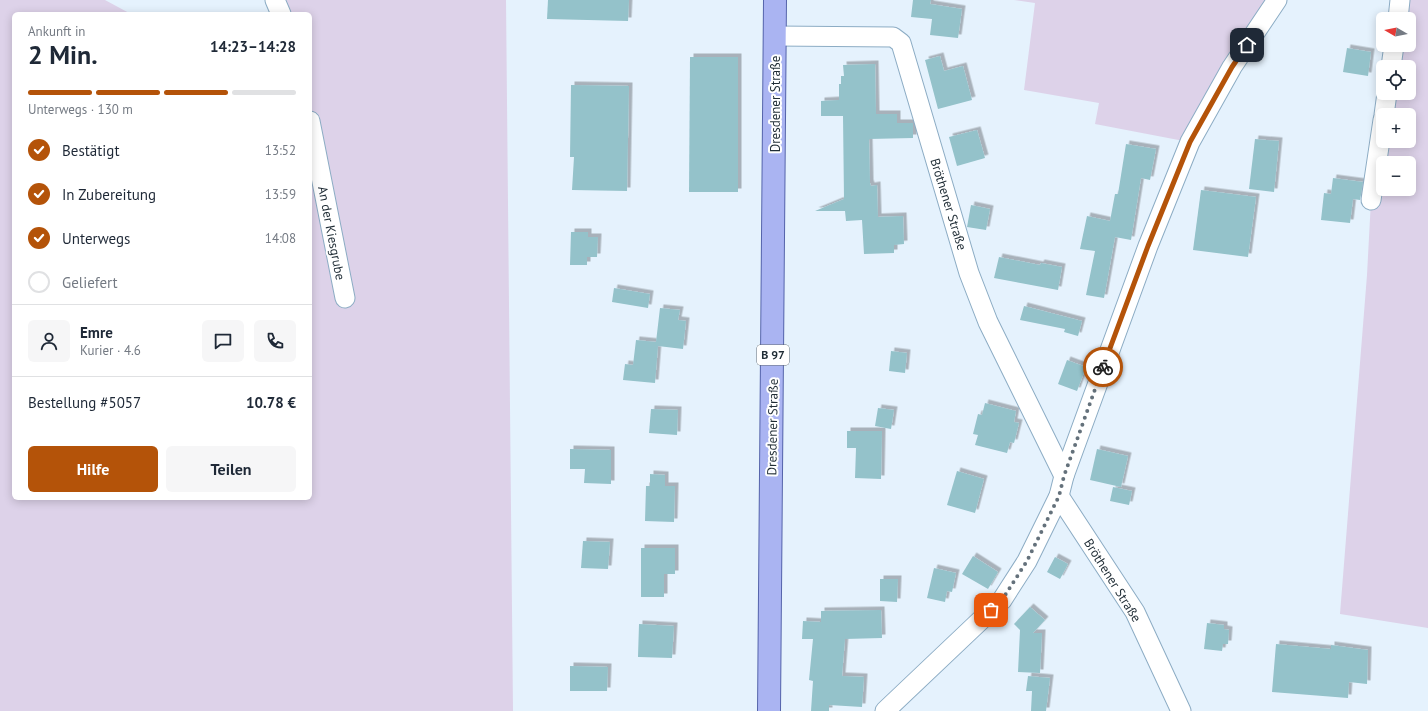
<!DOCTYPE html>
<html lang="de">
<head>
<meta charset="utf-8">
<style>
  body { margin:0; font-family:"PT Sans",sans-serif; background:#f6f6f7; color:#1f2937; height:100vh; display:flex; flex-direction:column; font-size:15px; white-space:nowrap }
  * { box-sizing:border-box; margin:0 }
  p { font-size:13px; color:#747a83 }
  .icon { flex:none; width:22px; height:22px; fill:none; stroke:currentColor; stroke-width:2; stroke-linecap:round; stroke-linejoin:round }
  .map { position:relative; flex:1; overflow:hidden }
  .drawer { position:absolute; left:12px; top:12px; width:300px; height:488px; display:flex; flex-direction:column; background:#fff; border-radius:6px; box-shadow:0 2px 10px #0003 }
  .drawer>* { flex:none }
  .needle { width:26px; rotate:279deg }
  .buttons { position:absolute; left:1376px; top:12px; display:grid; gap:8px }
  .buttons a { display:grid; place-items:center; width:40px; height:40px; border-radius:6px; background:#fff; box-shadow:0 2px 10px #0003; font-size:20px }
  .pin { position:absolute; display:grid; place-items:center; width:34px; height:34px; color:#fff; margin:-17px; border-radius:8px; box-shadow:0 2px 6px #0006 }
  .courier { position:absolute; display:grid; place-items:center; width:40px; height:40px; margin:-20px; border:3px solid #b45309; border-radius:50%; background:#fff; color:#222; box-shadow:0 1px 5px #0007 }
  .summary em { font-style:normal; font-weight:700 }
  .summary div { display:flex; flex-direction:column-reverse }
  .summary { display:flex; align-items:center; justify-content:space-between; height:68px; padding:0 16px }
  h1 { font-size:26px; font-weight:700; line-height:30px }
  .bar { display:grid; grid-template-columns:repeat(4,1fr); gap:6px 4px; align-content:center; height:48px; padding:0 16px }
  .bar i { height:5px; border-radius:3px; background:#e0e1e3 }
  .bar .on { background:#b45309 }
  .bar p { grid-column:span 4 }
  .line { display:flex; align-items:center; gap:10px; padding:0 16px; border-top:1px solid #e0e1e3 }
  .line div { flex:1 }
  .round { display:grid; place-items:center; flex:none; width:42px; height:42px; border-radius:6px; background:#f6f6f7 }
  ol { padding:0 16px; list-style:none }
  li { display:flex; align-items:center; gap:12px; height:44px }
  li p { margin-inline-start:auto }
  li .icon { padding:4px; border-radius:50%; background:#b45309; color:#fff; stroke-width:4 }
  li:last-child { color:#747a83 }
  li i { width:22px; height:22px; border:2px solid #e0e1e3; border-radius:50% }
  .primary-button { display:flex; gap:8px; margin-top:auto; padding:8px 16px }
  .primary-button a { flex:1; height:46px; border-radius:6px; background:#b45309; color:#fff; font-size:16px; font-weight:700; line-height:46px; text-align:center }
  .primary-button a+a { background:#f6f6f7; color:#1f2937 }
  .map>svg:first-child { display:block }
  .green { fill:#ddd2e9; fill-rule:evenodd }
  .building { fill:#94c2ca; filter:url(#shadow) }
  .lines { fill:none; stroke-linecap:round; stroke-linejoin:round }
  .street-casing { stroke:#8cacc4; stroke-width:21 }
  .primary-casing { stroke:#5564ab; stroke-width:24 }
  .street { stroke:#fff; stroke-width:19 }
  .primary { stroke:#aab4f2; stroke-width:22 }
  .done { stroke:#64717b; stroke-width:4; stroke-dasharray:0 7.2 }
  .route { stroke:#b45309; stroke-width:5 }
  .labels { text-anchor:middle; stroke-width:4; stroke-linejoin:round; paint-order:stroke }
  .shield { fill:#fff; stroke:#626b72; stroke-width:1 }
  .shield-label { font-size:12px; font-weight:bold; fill:#1f2c35 }
  .street-label { font-size:13px; fill:#1f2c35; stroke:#fff }
</style>
</head>
<body>
<div class="map">
<svg width="1428" height="711" viewBox="0 0 1428 711">
  <defs>
    <filter id="shadow"><feDropShadow dx="3.5" dy="-3.5" stdDeviation="0" flood-color="#0004"/></filter>
  </defs>
  <rect width="100%" height="100%" fill="#e5f2fd"/>
  <g class="green">
    <path d="M0 0H105L131 14H14V498H310V14H281L274 0H506L513 711H0Z"/>
    <path d="M1014 0H1275L1189 142 1095 124 1099 103 1024 90 1035 3Z"/>
    <path d="M1400 0H1428V628L1340 614 1367 275 1371 200 1383 141H1409V115H1384L1387 93H1409V67H1391L1394 45H1409V19H1398ZM1383 163H1409V189H1383Z"/>
  </g>
  <g class="building">
    <path d="M548 0H629L628 21 547 19Z"/>
    <path d="M913 0H931L930 4 962 9 958 38 930 35 932 19 911 17Z"/>
    <path d="M1347 48 1371 52 1368 76 1343 72Z"/>
    <path d="M940 56 944 71 963 66 972 100 938 109 925 60Z"/>
    <path d="M690 57H738V192H689Z"/>
    <path d="M875 64 876 114H897V123H913V138L869 139 870 183 871 186 877 185 878 217 903 216 904 244 894 245V253L864 254 862 220 846 221 845 211H815L844 199 843 116H821V101L839 100V84H841V76H844L843 65Z"/>
    <path d="M571 85 629 86 627 191 572 190 574 157H570Z"/>
    <path d="M977 130 985 158 957 166 949 137Z"/>
    <path d="M1255 139 1279 141 1274 192 1249 189Z"/>
    <path d="M1126 144 1156 149 1150 180 1141 178 1131 240 1115 237 1104 298 1086 295 1095 251 1080 249 1087 216 1110 221 1115 194H1118Z"/>
    <path d="M1333 178 1363 182 1360 200 1353 199 1350 223 1321 220 1324 193 1331 194Z"/>
    <path d="M1201 190 1256 197 1248 257 1193 250Z"/>
    <path d="M971 205 990 209 986 230 967 227Z"/>
    <path d="M571 232H588V237H598L597 257H587V265H570Z"/>
    <path d="M999 257 1040 265 1041 263 1062 267 1058 290 994 278Z"/>
    <path d="M614 288 650 294 648 308 612 302Z"/>
    <path d="M1024 306 1082 321 1078 336 1064 332 1065 329 1020 320Z"/>
    <path d="M660 308 680 310 678 320 686 321 683 349 658 346 655 383 623 380 625 364 633 365 636 340 656 342Z"/>
    <path d="M891 351 907 353 905 373 889 371Z"/>
    <path d="M1067 360 1086 367 1077 391 1058 384Z"/>
    <path d="M985 403 1016 411 1014 422 1019 423 1014 443 1010 442 1007 453 975 445 978 435 973 434 978 414 982 415Z"/>
    <path d="M878 408 894 410 891 429 875 426Z"/>
    <path d="M651 409 678 410 677 435 649 433Z"/>
    <path d="M847 431H882L881 479 855 478 856 448H847Z"/>
    <path d="M570 449 611 450V484L584 483 585 469H570Z"/>
    <path d="M1097 449 1128 456 1121 487 1090 480Z"/>
    <path d="M957 471 984 479 975 513 947 505Z"/>
    <path d="M650 474 665 475V486H675L674 522 645 521 646 486H650Z"/>
    <path d="M1113 487 1132 491 1129 505 1110 501Z"/>
    <path d="M583 541 610 542 608 569 581 568Z"/>
    <path d="M641 548H675V574H664V597H641Z"/>
    <path d="M973 556 998 572 988 589 962 574Z"/>
    <path d="M1055 557 1068 564 1060 579 1047 572Z"/>
    <path d="M934 568 956 573 952 592 947 591 945 602 927 598Z"/>
    <path d="M880 579H898L897 602 880 601Z"/>
    <path d="M1030 607 1045 620 1033 633H1042L1040 673 1018 672 1020 630 1014 624Z"/>
    <path d="M881 610 882 638 845 639 842 676 864 677 862 707 829 705V711H811L813 681 809 680 813 639H802L803 621 821 622V611Z"/>
    <path d="M1207 623 1224 625V629L1229 630 1228 644H1223L1222 651 1204 649Z"/>
    <path d="M639 624 674 626 672 658 638 657Z"/>
    <path d="M1276 644 1331 649V645L1368 650 1367 684 1349 682 1348 698 1272 692Z"/>
    <path d="M570 666 608 667 607 691H570Z"/>
    <path d="M1028 676 1050 678 1046 711H1031L1032 691H1026Z"/>
  </g>
  <g class="lines">
    <defs>
      <g id="street">
        <path d="M275 0 281 14"/>
        <path d="M1398 19 1400 0"/>
        <path d="M775 36 893 37 901 43 969 273 988 322 1064 476"/>
        <path d="M1391 67 1394 45"/>
        <path d="M1384 115 1387 93"/>
        <path d="M310 121 345 298"/>
        <path d="M1371 200 1383 120"/>
        <path d="M1059 496 1135 612 1181 711"/>
        <path d="M885 711 1002 600 1027 561 1059 496 1064 476 1148 246 1190 142 1232 67 1277 0"/>
      </g>
      <path id="primary" d="M769 711 775 0"/>
    </defs>
    <use href="#street" class="street-casing"/>
    <use href="#primary" class="primary-casing"/>
    <use href="#street" class="street"/>
    <use href="#primary" class="primary"/>
  </g>
  <g class="lines">
    <path class="done" d="M991 610 1002 600 1027 561 1059 496 1064 476 1103 367"/>
    <path class="route" d="M1103 367 1148 246 1190 142 1232 67 1247 45"/>
  </g>
  <g class="labels">
    <rect class="shield" x="757" y="345" width="32" height="20" rx="3"/>
    <g class="shield-label">
      <text x="773" y="359">B 97</text>
    </g>
    <g class="street-label">
      <text transform="translate(775 104) rotate(-90)" y="5">Dresdener Straße</text>
      <text transform="translate(949 204) rotate(73)" y="5">Bröthener Straße</text>
      <text transform="translate(332 233) rotate(79)" y="5">An der Kiesgrube</text>
      <text transform="translate(772 427) rotate(-89)" y="5">Dresdener Straße</text>
      <text transform="translate(1113 580) rotate(58)" y="5">Bröthener Straße</text>
    </g>
  </g>
</svg>
<div class="buttons">
<a><svg class="needle" viewBox="-14 -14 28 28"><path d="M0-13l5 13h-10z" fill="#e53935"/><path d="M0 13l5-13h-10z" fill="#747a83"/></svg></a>
<a><svg class="icon" aria-label="locate" viewBox="0 0 24 24"><circle cx="12" cy="12" r="6"/><path d="M12 2v4M12 18v4M2 12h4M18 12h4"/></svg></a>
<a>+</a>
<a>−</a>
</div>
<div class="pin" style="left:991px;top:610px;background:#ea580c"><svg class="icon" aria-label="bag" viewBox="0 0 24 24"><path d="M5 8h14l-1 12H6zM9 8a3 3 0 0 1 6 0"/></svg></div>
<div class="pin" style="left:1247px;top:45px;background:#1f2937"><svg class="icon" aria-label="home" viewBox="0 0 24 24"><path d="M3 11l9-7 9 7M6 9v11h12V9"/></svg></div>
<div class="courier" style="left:1103px;top:367px"><svg class="icon" aria-label="bike" viewBox="0 0 24 24"><circle cx="6" cy="16" r="4"/><circle cx="18" cy="16" r="4"/><path d="M6 16l4-8h5l3 8M10 8l3 8H6M13 5h3"/></svg></div>
<section class="drawer">
<div class="summary"><div><h1>2 Min.</h1><p>Ankunft in</p></div><em>14:23–14:28</em></div>
<div class="bar"><i class="on"></i><i class="on"></i><i class="on"></i><i></i><p>Unterwegs · 130 m</p></div>
<ol>
<li><svg class="icon" aria-label="check" viewBox="0 0 24 24"><path d="M5 12l5 5 9-10"/></svg>Bestätigt<p>13:52</p></li>
<li><svg class="icon" aria-label="check" viewBox="0 0 24 24"><path d="M5 12l5 5 9-10"/></svg>In Zubereitung<p>13:59</p></li>
<li><svg class="icon" aria-label="check" viewBox="0 0 24 24"><path d="M5 12l5 5 9-10"/></svg>Unterwegs<p>14:08</p></li>
<li><i></i>Geliefert</li>
</ol>
<div class="line" style="height:72px"><a class="round"><svg class="icon" aria-label="person" viewBox="0 0 24 24"><circle cx="12" cy="8" r="4"/><path d="M4 21q1-7 8-7t8 7"/></svg></a><div><b>Emre</b><p>Kurier · 4.6</p></div><a class="round"><svg class="icon" aria-label="chat" viewBox="0 0 24 24"><path d="M4 5h16v11H9l-5 4z"/></svg></a><a class="round"><svg class="icon" aria-label="phone" viewBox="0 0 24 24"><path d="M5 4h4l2 5-3 2q2 4 5 5l2-3 5 2v4C11 20 4 13 5 4z"/></svg></a></div>
<div class="line" style="height:52px"><div>Bestellung #5057</div><b>10.78 €</b></div>
<div class="primary-button"><a>Hilfe</a><a>Teilen</a></div>
</section>
</div>
</body>
</html>
